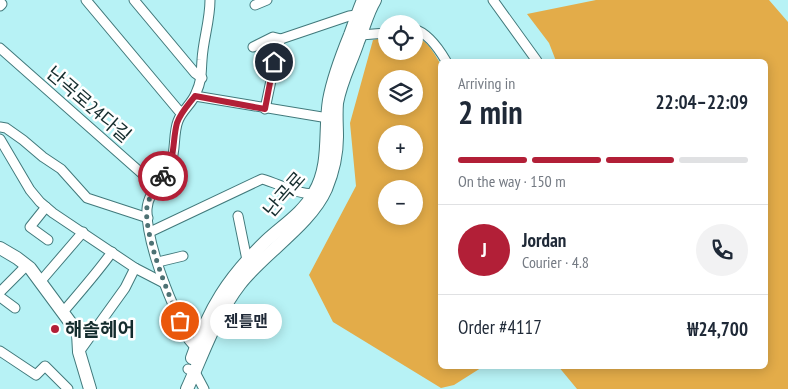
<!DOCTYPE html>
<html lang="en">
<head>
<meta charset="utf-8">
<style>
  body { margin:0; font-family:"PT Sans Narrow","Noto Sans KR",sans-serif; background:#f2f2f3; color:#1f2937; height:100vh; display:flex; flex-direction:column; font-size:19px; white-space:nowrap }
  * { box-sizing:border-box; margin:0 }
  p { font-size:16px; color:#747a83 }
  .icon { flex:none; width:28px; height:28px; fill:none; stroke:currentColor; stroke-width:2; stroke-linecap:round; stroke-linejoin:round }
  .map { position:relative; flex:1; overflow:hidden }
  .side { position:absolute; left:438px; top:59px; width:330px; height:310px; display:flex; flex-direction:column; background:#fff; border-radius:8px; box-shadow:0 2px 12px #0003 }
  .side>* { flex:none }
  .controls { position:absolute; left:378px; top:15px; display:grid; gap:10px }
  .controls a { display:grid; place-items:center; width:45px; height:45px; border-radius:50%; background:#fff; box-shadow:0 2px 12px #0003; font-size:25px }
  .pin { position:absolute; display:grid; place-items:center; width:42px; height:42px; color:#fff; margin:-21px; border:2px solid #fff; border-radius:50%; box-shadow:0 1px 5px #0007 }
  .courier { position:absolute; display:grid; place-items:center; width:50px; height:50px; margin:-25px; border:4px solid #b21f37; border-radius:50%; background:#fff; color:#222; box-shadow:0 1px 6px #0007 }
  .bubble { position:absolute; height:35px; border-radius:18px; background:#fff; box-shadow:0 2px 12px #0003; font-size:16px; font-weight:700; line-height:35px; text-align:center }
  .head em { font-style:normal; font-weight:700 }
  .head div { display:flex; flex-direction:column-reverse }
  .head { display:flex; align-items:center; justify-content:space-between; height:85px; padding:0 20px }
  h1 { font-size:32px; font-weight:700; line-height:38px }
  .bar { display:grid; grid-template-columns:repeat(4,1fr); gap:8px 5px; align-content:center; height:60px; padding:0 20px }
  .bar i { height:6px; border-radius:4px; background:#e0e1e3 }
  .bar .selected { background:#b21f37 }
  .bar p { grid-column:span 4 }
  .line { display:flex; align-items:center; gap:12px; padding:0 20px; border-top:1px solid #e0e1e3 }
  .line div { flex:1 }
  .round { display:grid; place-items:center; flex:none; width:52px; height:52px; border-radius:26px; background:#f2f2f3 }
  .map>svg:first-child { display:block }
  .forest { fill:#e3ac49; fill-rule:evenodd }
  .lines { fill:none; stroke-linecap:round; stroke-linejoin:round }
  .street-casing { stroke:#41797b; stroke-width:11 }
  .secondary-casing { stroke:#41797b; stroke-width:14 }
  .street { stroke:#fff; stroke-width:9 }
  .secondary { stroke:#fff; stroke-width:12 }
  .done { stroke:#4d7173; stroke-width:5; stroke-dasharray:0 9 }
  .route { stroke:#b21f37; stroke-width:6 }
  .poi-dot { fill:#b21f37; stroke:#fff; stroke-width:2 }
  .labels { text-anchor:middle; stroke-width:5; stroke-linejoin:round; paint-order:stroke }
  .street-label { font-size:19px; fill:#142c2d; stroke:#fff }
  .poi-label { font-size:19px; font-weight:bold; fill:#142c2d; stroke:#fff; text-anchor:start }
</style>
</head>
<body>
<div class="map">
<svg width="788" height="389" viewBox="0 0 788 389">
  <rect width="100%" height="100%" fill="#b7f2f5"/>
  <g class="forest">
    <path d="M596 0H769L788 22V389H577L558 366H765V61H556L549 43 527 14Z"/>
    <path d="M386 37V51H414V37C427 39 434 53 440 63V366H484L454 385 441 388 333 322 309 275 356 186 350 123 373 40ZM386 79H414V106H386ZM386 134H414V161H386ZM386 189H414V216H386Z"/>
  </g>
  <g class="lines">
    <defs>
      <g id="street">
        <path d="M86 0 179 111H183"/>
        <path d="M134 0 195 73 202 78"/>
        <path d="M493 0 537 61"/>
        <path d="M0 2 2 4 0 6"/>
        <path d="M255 5 267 0"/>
        <path d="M414 29C428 33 439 49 446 61"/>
        <path d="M361 35 386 33"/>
        <path d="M253 47 273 37 281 39"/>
        <path d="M0 48 156 186"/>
        <path d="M195 96 328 118"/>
        <path d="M265 109 278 47 281 39 349 16 356 15"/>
        <path d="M0 127 6 128 23 140 43 157 61 169 87 198 148 218"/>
        <path d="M0 139 30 190 40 202 53 213 135 268 164 283"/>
        <path d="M46 207 30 227 48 240"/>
        <path d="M238 216 247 260"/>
        <path d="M150 232 262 179C280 184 295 194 314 194"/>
        <path d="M158 262 183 256"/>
        <path d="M40 282 83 232"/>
        <path d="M0 292 26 266"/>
        <path d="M0 297 15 308"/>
        <path d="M63 312C80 292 97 273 112 252"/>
        <path d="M199 349C185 342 180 321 174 307 163 282 146 237 147 209 148 191 165 179 171 162 176 150 173 134 178 121 182 110 192 104 196 93 202 80 201 73 202 60 203 40 210 21 210 0"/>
        <path d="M0 351 36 375 45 366 68 389"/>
        <path d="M79 352 125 288 135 268"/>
        <path d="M188 369 195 372 204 389"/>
      </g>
      <g id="secondary">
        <path d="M0 248 17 258 30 268 78 333 79 352 90 389"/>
        <path d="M192 358C209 308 228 278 266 241 282 226 303 213 314 193 331 165 324 131 329 100 333 78 341 57 350 35 354 24 358 12 363 0"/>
        <path d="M187 389C203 354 216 315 240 284 265 252 310 225 326 189 333 172 337 155 337 137 337 126 336 114 337 103 341 81 351 63 358 42 364 28 367 13 375 0"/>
      </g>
    </defs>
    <use href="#street" class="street-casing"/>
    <use href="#secondary" class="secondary-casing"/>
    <use href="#street" class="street"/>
    <use href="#secondary" class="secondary"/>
  </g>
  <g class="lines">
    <path class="done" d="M163 176C157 185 149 196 147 207 143 233 169 296 180 321"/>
    <path class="route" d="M163 176C176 160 172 141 177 123 181 112 189 104 195 96L265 109 274 62"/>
  </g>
  <circle class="poi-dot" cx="55" cy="329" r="5"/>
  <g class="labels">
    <g class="street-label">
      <text transform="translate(89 104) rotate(41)" y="7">난곡로24다길</text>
      <text transform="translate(284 194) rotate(-49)" y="7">난곡로</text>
    </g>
    <g class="poi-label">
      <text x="65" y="336">해솔헤어</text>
    </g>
  </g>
</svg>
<div class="controls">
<a><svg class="icon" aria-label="locate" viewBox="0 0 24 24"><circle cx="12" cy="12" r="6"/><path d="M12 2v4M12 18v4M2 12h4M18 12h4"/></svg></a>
<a><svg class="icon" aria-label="layers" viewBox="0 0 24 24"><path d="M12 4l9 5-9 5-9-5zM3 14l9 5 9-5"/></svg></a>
<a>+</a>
<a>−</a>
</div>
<div class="pin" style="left:180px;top:321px;background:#ea580c"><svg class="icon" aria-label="bag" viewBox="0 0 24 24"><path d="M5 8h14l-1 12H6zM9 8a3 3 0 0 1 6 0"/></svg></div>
<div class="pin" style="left:274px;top:62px;background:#1f2937"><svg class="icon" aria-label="home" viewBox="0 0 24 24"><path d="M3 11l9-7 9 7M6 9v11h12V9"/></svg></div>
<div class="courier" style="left:163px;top:176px"><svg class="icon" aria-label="bike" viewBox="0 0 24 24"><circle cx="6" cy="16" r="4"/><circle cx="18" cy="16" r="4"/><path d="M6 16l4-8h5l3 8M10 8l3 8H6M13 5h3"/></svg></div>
<div class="bubble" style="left:210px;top:304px;width:72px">젠틀맨</div>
<section class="side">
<div class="head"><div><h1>2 min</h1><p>Arriving in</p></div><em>22:04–22:09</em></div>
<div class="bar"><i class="selected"></i><i class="selected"></i><i class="selected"></i><i></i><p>On the way · 150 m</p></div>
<div class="line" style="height:90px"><b class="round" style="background:#b21f37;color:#fff">J</b><div><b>Jordan</b><p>Courier · 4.8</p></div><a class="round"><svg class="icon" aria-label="phone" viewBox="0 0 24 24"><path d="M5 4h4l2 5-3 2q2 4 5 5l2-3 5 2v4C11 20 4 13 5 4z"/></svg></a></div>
<div class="line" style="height:65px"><div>Order #4117</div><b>₩24,700</b></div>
</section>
</div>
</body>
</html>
